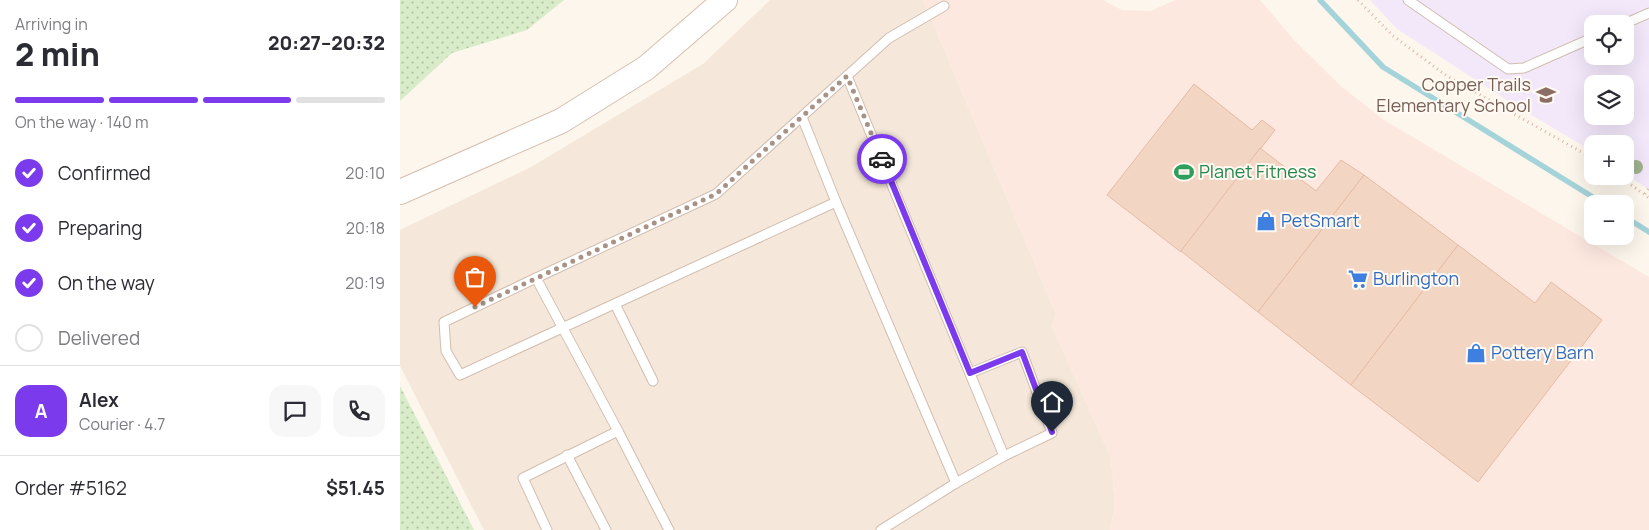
<!DOCTYPE html>
<html lang="en">
<head>
<meta charset="utf-8">
<style>
  body { margin:0; font-family:Manrope,sans-serif; background:#f7f7f7; color:#2b2b33; height:100vh; display:flex; flex-direction:column; font-size:19px; white-space:nowrap }
  * { box-sizing:border-box; margin:0 }
  p { font-size:16px; color:#7c7c81 }
  .icon { flex:none; width:28px; height:28px; fill:none; stroke:currentColor; stroke-width:2; stroke-linecap:round; stroke-linejoin:round }
  .map { position:relative; flex:1; overflow:hidden }
  .drawer { display:flex; flex-direction:column; background:#fff; width:400px }
  .drawer>* { flex:none }
  .tools { position:absolute; left:1184px; top:15px; display:grid; gap:10px }
  .tools a { display:grid; place-items:center; width:50px; height:50px; border-radius:10px; background:#fff; box-shadow:0 5px 20px #0002; font-size:25px }
  .pin { position:absolute; display:grid; place-items:center; width:42px; height:42px; color:#fff; margin:-51px -21px; border-radius:50% 50% 50% 0; rotate:-45deg; box-shadow:0 0 5px #0007 }
  .pin .icon { rotate:45deg }
  .courier { position:absolute; display:grid; place-items:center; width:50px; height:50px; margin:-25px; border:4px solid #7c3aed; border-radius:50%; background:#fff; color:#222; box-shadow:0 1px 6px #0007 }
  .overview em { font-style:normal; font-weight:800 }
  .overview div { display:flex; flex-direction:column-reverse }
  .overview { display:flex; align-items:center; justify-content:space-between; height:85px; padding:0 15px }
  h1 { font-size:32px; font-weight:800; line-height:38px }
  .bar { display:grid; grid-template-columns:repeat(4,1fr); gap:8px 5px; align-content:center; height:60px; padding:0 15px }
  .bar i { height:6px; border-radius:4px; background:#e1e1e2 }
  .bar .current { background:#7c3aed }
  .bar p { grid-column:span 4 }
  .line { display:flex; align-items:center; gap:12px; padding:0 15px; border-top:1px solid #e1e1e2 }
  .line div { flex:1 }
  .round { display:grid; place-items:center; flex:none; width:52px; height:52px; border-radius:15px; background:#f7f7f7 }
  ol { padding:0 15px; list-style:none }
  li { display:flex; align-items:center; gap:15px; height:55px }
  li p { margin-inline-start:auto }
  li .icon { padding:5px; border-radius:50%; background:#7c3aed; color:#fff; stroke-width:4 }
  li:last-child { color:#7c7c81 }
  li i { width:28px; height:28px; border:2px solid #e1e1e2; border-radius:50% }
  main { display:flex; flex:1; min-height:0 }
  .map>svg:first-child { display:block }
  .residential { fill:#f5e8da }
  .commercial { fill:#fde8e0 }
  .education { fill:#f3e8fa; fill-rule:evenodd }
  .grass { fill:url(#grass-dots) }
  .lines { fill:none; stroke-linecap:round; stroke-linejoin:round }
  .stream { stroke:#a5d3da; stroke-width:5.5 }
  .building { fill:#f3d5c3; stroke:#e6bba3 }
  .lane-casing { stroke:#d1beb0; stroke-width:11 }
  .secondary-casing { stroke:#d6c0b0; stroke-width:26 }
  .path { stroke:#d9b8a5; stroke-width:3; stroke-dasharray:1 4; stroke-linecap:butt }
  .lane { stroke:#fff; stroke-width:9 }
  .secondary { stroke:#fff; stroke-width:24 }
  .tree { fill:#a0b28e }
  .done { stroke:#a89285; stroke-width:5; stroke-dasharray:0 9 }
  .route { stroke:#7c3aed; stroke-width:6 }
  .labels { text-anchor:middle; stroke-width:4; stroke-linejoin:round; paint-order:stroke }
  .education-label { font-size:18px; fill:#785e54; stroke:#fffaf3; text-anchor:end }
  .leisure-label { font-size:18px; fill:#27864d; stroke:#fffaf3; text-anchor:start }
  .shop-label { font-size:18px; fill:#366cbe; stroke:#fffaf3; text-anchor:start }
</style>
</head>
<body>
<main>
<section class="drawer">
<div class="overview"><div><h1>2 min</h1><p>Arriving in</p></div><em>20:27–20:32</em></div>
<div class="bar"><i class="current"></i><i class="current"></i><i class="current"></i><i></i><p>On the way · 140 m</p></div>
<ol>
<li><svg class="icon" aria-label="check" viewBox="0 0 24 24"><path d="M5 12l5 5 9-10"/></svg>Confirmed<p>20:10</p></li>
<li><svg class="icon" aria-label="check" viewBox="0 0 24 24"><path d="M5 12l5 5 9-10"/></svg>Preparing<p>20:18</p></li>
<li><svg class="icon" aria-label="check" viewBox="0 0 24 24"><path d="M5 12l5 5 9-10"/></svg>On the way<p>20:19</p></li>
<li><i></i>Delivered</li>
</ol>
<div class="line" style="height:90px"><b class="round" style="background:#7c3aed;color:#fff">A</b><div><b>Alex</b><p>Courier · 4.7</p></div><a class="round"><svg class="icon" aria-label="chat" viewBox="0 0 24 24"><path d="M4 5h16v11H9l-5 4z"/></svg></a><a class="round"><svg class="icon" aria-label="phone" viewBox="0 0 24 24"><path d="M5 4h4l2 5-3 2q2 4 5 5l2-3 5 2v4C11 20 4 13 5 4z"/></svg></a></div>
<div class="line" style="height:65px"><div>Order #5162</div><b>$51.45</b></div>
</section>
<div class="map">
<svg width="1249" height="530" viewBox="0 0 1249 530">
  <defs>
    <pattern id="grass-dots" width="8" height="8" patternUnits="userSpaceOnUse" patternTransform="scale(1.25)"><rect width="8" height="8" fill="#d8ecc9"/><path d="M2 2h.1M6 6h.1" fill="none" stroke="#b4c2a5" stroke-width="1.8" stroke-linecap="round"/></pattern>
  </defs>
  <rect width="100%" height="100%" fill="#fdf6ec"/>
  <path class="residential" d="M370 0H523L656 314 652 326 711 458 715 506 710 530H84L0 366V230L131 167 303 64Z"/>
  <path class="commercial" d="M523 0H703L722 10 751 11 775 0H860L894 40 942 87 984 120 1249 277V530H710L715 506 711 458 652 326 656 314Z"/>
  <path class="education" d="M970 0H1249V190L1225 173V144H1192V151L1116 106 997 29ZM1192 24H1225V56H1192ZM1192 84H1225V116H1192Z"/>
  <g class="grass">
    <path d="M0 0H164L127 30 52 53 0 101Z"/>
    <path d="M0 386 74 530H0Z"/>
  </g>
  <g class="lines">
    <g class="stream">
      <path d="M920 0 983 67 1204 204"/>
      <path d="M1225 217 1249 232"/>
    </g>
  </g>
  <g class="building">
    <path d="M794 84 852 130 862 120 875 130 781 252 707 195Z"/>
    <path d="M860 148 916 191 941 160 964 175 858 312 781 251Z"/>
    <path d="M964 175 1058 245 951 385 858 312Z"/>
    <path d="M1058 245 1135 303 1151 282 1202 320 1078 482 951 385Z"/>
  </g>
  <g class="lines">
    <defs>
      <g id="lane">
        <path d="M1008 0 1108 69 1124 68 1192 38"/>
        <path d="M1224 24 1249 13"/>
        <path d="M447 76 604 456 556 483"/>
        <path d="M402 117 436 202"/>
        <path d="M136 278 44 322 46 351 60 375 436 202 556 483 481 530"/>
        <path d="M215 304 253 381"/>
        <path d="M570 373 622 352 652 433 604 456"/>
        <path d="M218 431 136 278 316 194 489 38 544 6"/>
        <path d="M167 455 206 530"/>
        <path d="M147 530 123 478 218 431 269 530"/>
      </g>
      <path id="secondary" d="M0 192 161 121 246 68 325 0"/>
    </defs>
    <use href="#lane" class="lane-casing"/>
    <use href="#secondary" class="secondary-casing"/>
    <g class="path">
      <path d="M958 0 992 35 1047 76 1192 158"/>
      <path d="M1219 176 1249 198"/>
      <path d="M1245 194 1249 188"/>
    </g>
    <use href="#lane" class="lane"/>
    <use href="#secondary" class="secondary"/>
  </g>
  <circle class="tree" cx="1236" cy="167" r="7"/>
  <g class="lines">
    <path class="done" d="M75 307 316 194 447 76 482 159"/>
    <path class="route" d="M482 159 570 373 622 352 652 432"/>
  </g>
  <defs>
    <symbol id="school-bare" viewBox="-9 -9 18 18"><path d="M0-5L7-2L0 1L-7-2ZM-4 1L0 2.5L4 1V4Q0 6-4 4Z" fill="#8d6e63" stroke="#fffaf3" stroke-width="2.5" paint-order="stroke"/></symbol>
    <symbol id="stadium-bare" viewBox="-9 -9 18 18"><path d="M0-5a6.5 5 0 1 0 0 10a6.5 5 0 1 0 0-10ZM-3.5-1.8h7v3.6h-7Z" fill="#2e9e5b" stroke="#fffaf3" stroke-width="2.5" paint-order="stroke"/></symbol>
    <symbol id="shop-bare" viewBox="-9 -9 18 18"><path d="M-5-2.5h2.3a2.7 3.5 0 0 1 5.4 0H5L5.5 6h-11ZM-1.5-2.5h3a1.5 2.3 0 0 0-3 0Z" fill="#3f7fe0" stroke="#fffaf3" stroke-width="2.5" paint-order="stroke"/></symbol>
    <symbol id="supermarket-bare" viewBox="-9 -9 18 18"><path d="M-6-5.5h2.5l.6 2H6L4.5 2H-2.5L-4.4-4H-6ZM-1.5 3.2a1.3 1.3 0 1 0 .1 0ZM3 3.2a1.3 1.3 0 1 0 .1 0Z" fill="#3f7fe0" stroke="#fffaf3" stroke-width="2.5" paint-order="stroke"/></symbol>
  </defs>
  <g fill-rule="evenodd">
    <use href="#school-bare" x="1132" y="81" width="28" height="28"/>
    <use href="#stadium-bare" x="770" y="158" width="28" height="28"/>
    <use href="#shop-bare" x="852" y="207" width="28" height="28"/>
    <use href="#supermarket-bare" x="944" y="265" width="28" height="28"/>
    <use href="#shop-bare" x="1062" y="339" width="28" height="28"/>
  </g>
  <g class="labels">
    <g class="education-label">
      <text x="1131" y="91">Copper Trails<tspan x="1131" dy="21">Elementary School</tspan></text>
    </g>
    <g class="leisure-label">
      <text x="799" y="178">Planet Fitness</text>
    </g>
    <g class="shop-label">
      <text x="881" y="227">PetSmart</text>
      <text x="973" y="285">Burlington</text>
      <text x="1091" y="359">Pottery Barn</text>
    </g>
  </g>
</svg>
<div class="tools">
<a><svg class="icon" aria-label="locate" viewBox="0 0 24 24"><circle cx="12" cy="12" r="6"/><path d="M12 2v4M12 18v4M2 12h4M18 12h4"/></svg></a>
<a><svg class="icon" aria-label="layers" viewBox="0 0 24 24"><path d="M12 4l9 5-9 5-9-5zM3 14l9 5 9-5"/></svg></a>
<a>+</a>
<a>−</a>
</div>
<div class="pin" style="left:75px;top:307px;background:#ea580c"><svg class="icon" aria-label="bag" viewBox="0 0 24 24"><path d="M5 8h14l-1 12H6zM9 8a3 3 0 0 1 6 0"/></svg></div>
<div class="pin" style="left:652px;top:432px;background:#1f2937"><svg class="icon" aria-label="home" viewBox="0 0 24 24"><path d="M3 11l9-7 9 7M6 9v11h12V9"/></svg></div>
<div class="courier" style="left:482px;top:159px"><svg class="icon" aria-label="car" viewBox="0 0 24 24"><path d="M5 17H2v-5l4-1 3-4h7l3 4 3 1v5h-3M9 17h6M6 11h13"/><circle cx="7" cy="17" r="2"/><circle cx="17" cy="17" r="2"/></svg></div>
</div>
</main>
</body>
</html>
